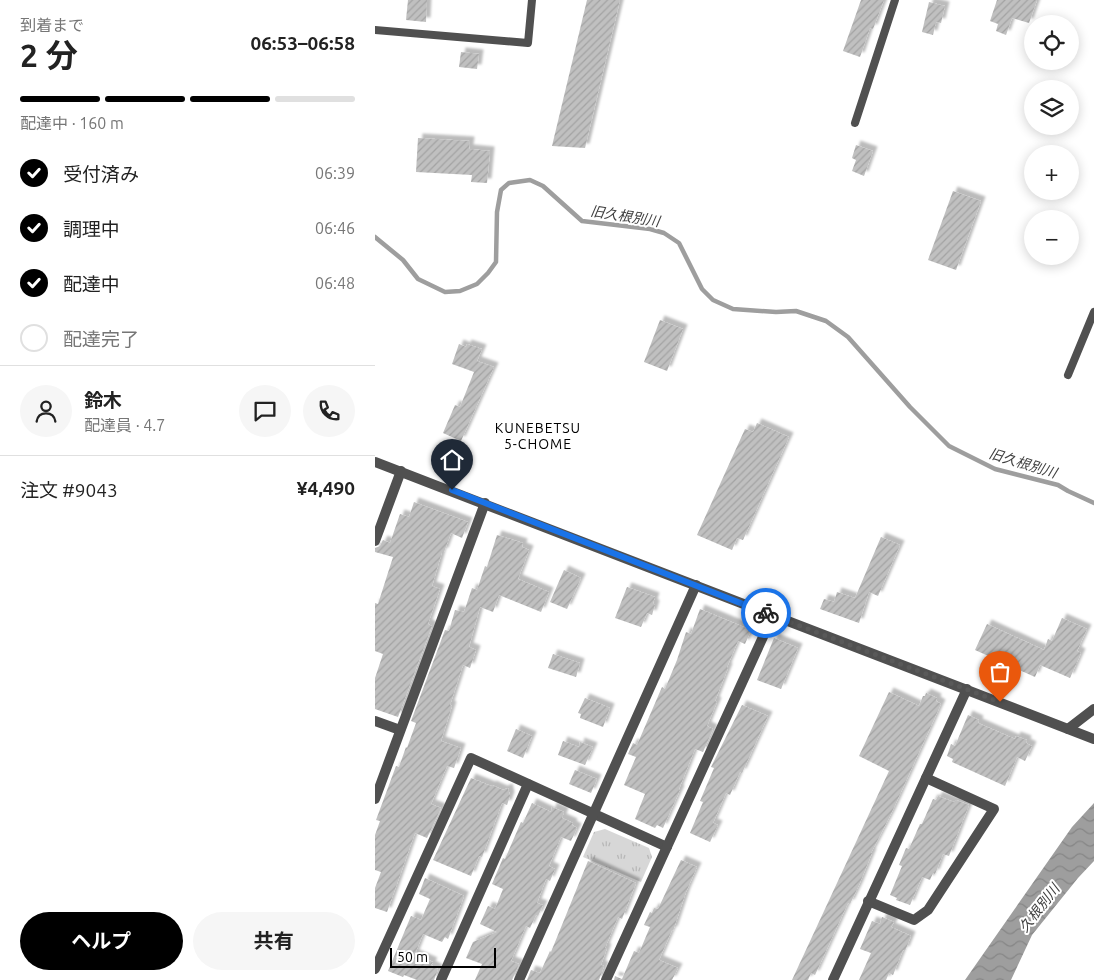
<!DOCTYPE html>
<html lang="ja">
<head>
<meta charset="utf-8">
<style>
  body { margin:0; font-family:Ubuntu,"Noto Sans JP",sans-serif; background:#f6f6f6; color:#222; height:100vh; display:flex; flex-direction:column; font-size:19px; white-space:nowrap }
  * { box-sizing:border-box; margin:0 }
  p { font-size:16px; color:#767676 }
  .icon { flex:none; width:28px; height:28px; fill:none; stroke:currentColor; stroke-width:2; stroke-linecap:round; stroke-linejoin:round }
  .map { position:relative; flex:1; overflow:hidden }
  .sheet { display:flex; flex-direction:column; background:#fff; width:375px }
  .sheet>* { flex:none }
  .tools { position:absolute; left:649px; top:15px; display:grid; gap:10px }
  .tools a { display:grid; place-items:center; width:55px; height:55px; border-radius:50%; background:#fff; box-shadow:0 2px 12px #0003; font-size:25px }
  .scale { position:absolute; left:15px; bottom:12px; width:106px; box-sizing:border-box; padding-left:5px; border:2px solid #000; border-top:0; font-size:14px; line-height:18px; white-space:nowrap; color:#000; -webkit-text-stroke:4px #fff; paint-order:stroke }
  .pin { position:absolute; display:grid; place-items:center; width:42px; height:42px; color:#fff; margin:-51px -21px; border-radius:50% 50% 50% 0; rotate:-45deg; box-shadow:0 0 5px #0007 }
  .pin .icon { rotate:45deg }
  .courier { position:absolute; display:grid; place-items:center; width:50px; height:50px; margin:-25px; border:4px solid #1a73e8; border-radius:50%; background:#fff; color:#222; box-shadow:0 1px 6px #0007 }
  .head em { font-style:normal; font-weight:700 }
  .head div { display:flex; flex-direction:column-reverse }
  .head { display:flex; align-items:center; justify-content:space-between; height:85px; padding:0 20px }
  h1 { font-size:32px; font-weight:700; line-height:38px }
  .bar { display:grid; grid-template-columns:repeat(4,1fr); gap:8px 5px; align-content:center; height:60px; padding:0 20px }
  .bar i { height:6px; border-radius:4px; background:#e0e0e0 }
  .bar .on { background:#000 }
  .bar p { grid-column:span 4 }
  .line { display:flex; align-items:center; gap:12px; padding:0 20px; border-top:1px solid #e0e0e0 }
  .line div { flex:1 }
  .round { display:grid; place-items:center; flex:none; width:52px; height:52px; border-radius:26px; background:#f6f6f6 }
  ol { padding:0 20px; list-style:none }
  li { display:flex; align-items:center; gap:15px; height:55px }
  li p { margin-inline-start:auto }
  li .icon { padding:5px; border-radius:50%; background:#000; color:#fff; stroke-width:4 }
  li:last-child { color:#767676 }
  li i { width:28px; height:28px; border:2px solid #e0e0e0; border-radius:50% }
  .button { display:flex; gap:10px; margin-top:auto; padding:10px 20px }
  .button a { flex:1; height:58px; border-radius:30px; background:#000; color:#fff; font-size:20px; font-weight:700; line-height:58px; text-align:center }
  .button a+a { background:#f6f6f6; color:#222 }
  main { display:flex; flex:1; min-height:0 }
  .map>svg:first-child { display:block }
  .grass { fill:url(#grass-tufts) }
  .water { fill:url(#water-waves) }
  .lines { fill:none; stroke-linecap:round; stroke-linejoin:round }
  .stream { stroke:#9e9e9e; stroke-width:4.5 }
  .building { fill:url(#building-hatch); filter:url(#shadow) }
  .service { stroke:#505050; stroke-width:8 }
  .minor { stroke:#505050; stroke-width:10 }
  .tertiary { stroke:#505050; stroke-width:10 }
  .done { stroke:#595959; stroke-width:5; stroke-dasharray:0 9 }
  .route { stroke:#1a73e8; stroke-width:6 }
  .labels { text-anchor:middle; stroke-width:4; stroke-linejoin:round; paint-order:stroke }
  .water-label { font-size:14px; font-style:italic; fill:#3f3f3f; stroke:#fff }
  .neighbourhood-label { font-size:14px; letter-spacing:1px; fill:#000; stroke:#fff }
</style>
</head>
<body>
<main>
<section class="sheet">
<div class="head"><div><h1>2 分</h1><p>到着まで</p></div><em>06:53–06:58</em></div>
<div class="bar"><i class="on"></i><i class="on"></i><i class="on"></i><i></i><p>配達中 · 160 m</p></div>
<ol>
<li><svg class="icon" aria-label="check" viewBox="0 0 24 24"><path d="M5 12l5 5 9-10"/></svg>受付済み<p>06:39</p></li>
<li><svg class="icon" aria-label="check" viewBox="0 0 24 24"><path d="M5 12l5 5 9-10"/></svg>調理中<p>06:46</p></li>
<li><svg class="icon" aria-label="check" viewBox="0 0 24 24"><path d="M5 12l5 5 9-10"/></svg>配達中<p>06:48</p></li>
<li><i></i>配達完了</li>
</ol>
<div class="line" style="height:90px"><a class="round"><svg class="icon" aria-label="person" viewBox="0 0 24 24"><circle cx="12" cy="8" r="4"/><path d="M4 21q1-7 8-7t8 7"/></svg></a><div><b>鈴木</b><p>配達員 · 4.7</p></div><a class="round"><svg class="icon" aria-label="chat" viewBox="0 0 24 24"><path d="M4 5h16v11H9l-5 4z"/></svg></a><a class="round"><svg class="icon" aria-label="phone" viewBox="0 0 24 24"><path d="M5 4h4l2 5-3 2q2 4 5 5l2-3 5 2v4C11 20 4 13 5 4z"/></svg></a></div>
<div class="line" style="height:65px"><div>注文 #9043</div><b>¥4,490</b></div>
<div class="button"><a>ヘルプ</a><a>共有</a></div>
</section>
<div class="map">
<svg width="719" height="980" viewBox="0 0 719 980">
  <defs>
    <pattern id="grass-tufts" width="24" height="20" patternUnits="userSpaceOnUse" patternTransform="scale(1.25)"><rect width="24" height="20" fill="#d7d7d7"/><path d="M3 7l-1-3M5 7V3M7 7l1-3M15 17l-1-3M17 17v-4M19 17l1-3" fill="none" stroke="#b7b7b7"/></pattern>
    <pattern id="water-waves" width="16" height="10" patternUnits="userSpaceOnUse" patternTransform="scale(1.25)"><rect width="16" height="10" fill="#9e9e9e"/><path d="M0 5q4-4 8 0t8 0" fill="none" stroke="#868686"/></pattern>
    <pattern id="building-hatch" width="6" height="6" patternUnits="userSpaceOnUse" patternTransform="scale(1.25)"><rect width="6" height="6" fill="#c0c0c0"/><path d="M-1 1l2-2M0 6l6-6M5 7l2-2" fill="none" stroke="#a3a3a3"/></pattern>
    <filter id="shadow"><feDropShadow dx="4.5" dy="-4.5" stdDeviation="1" flood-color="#0004"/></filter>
  </defs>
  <rect width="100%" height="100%" fill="#fff"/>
  <path class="grass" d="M230 829 274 848 277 857 266 882 208 857 219 832Z"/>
  <path class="water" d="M719 803V861L703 878 657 935 636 980H590L697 827Z"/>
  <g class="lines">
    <path class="stream" d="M0 237 28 260 43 279 70 292 85 291 102 284 113 273 121 262 122 212 126 190 134 183 155 180 168 186 207 221 275 229 289 233 304 243 327 289 338 300 358 309 401 312 421 311 451 321 473 337 535 407 574 446 620 469 683 485 693 491 719 503"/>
  </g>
  <g class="building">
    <path d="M33 0H52L51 22 31 20Z"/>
    <path d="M212 0H245L210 148 177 146Z"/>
    <path d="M486 0H509L498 29 495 28 485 57 468 51Z"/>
    <path d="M622 0H662L654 23 637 18 631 35 621 31 623 24 615 21Z"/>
    <path d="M554 2 570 6 566 23 561 22 558 35 547 32Z"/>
    <path d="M86 52 104 54 102 69 84 67Z"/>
    <path d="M43 138 95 141 94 149 115 151 112 183 96 182 97 175 41 172Z"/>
    <path d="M481 145 498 151 489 176 477 171 481 160 477 158Z"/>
    <path d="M578 191 606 201 581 270 553 260Z"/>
    <path d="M285 320 308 329 292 371 269 362Z"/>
    <path d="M84 344 91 347 92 344 107 349 102 361 119 367 86 441 68 433 80 405 85 407 99 372 77 364Z"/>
    <path d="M382 423 414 437 368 540 362 538 357 550 322 535 370 429 378 432Z"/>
    <path d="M39 502 93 522 87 538 76 533 69 552H67L57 586 65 589 53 624 57 626 23 717 0 709V678L8 654 0 651V603L3 604 18 557 0 552V548L5 546 8 540 15 543 25 514 34 517Z"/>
    <path d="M122 535 148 543 147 547 154 550 143 579 174 592 166 612 124 595 118 612 105 607 94 647 101 650 95 668 88 665 75 705 77 706 66 741 86 748 79 768 72 766 56 804 66 808 52 838 40 833 12 912 0 908V888L6 872 0 870V835L5 821 1 820 21 766 24 767 31 747 32 748 41 723 36 721 70 630 74 631 80 610 89 612 97 588 102 590 110 566 112 567Z"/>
    <path d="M506 537 525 545 503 596 494 592 484 623 445 609 449 599 459 602 462 592 480 598Z"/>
    <path d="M189 570 206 578 192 609 175 602Z"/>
    <path d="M252 587 280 597 278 603 280 605 277 615 272 613 266 627 240 618Z"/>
    <path d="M325 609 376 630 370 644 363 641 352 667 353 668 340 701 342 702 332 726 338 729 328 752 320 749 304 789 305 790 288 828 282 825 280 828 260 819 270 794 249 785 261 757 253 754 258 743 262 745 287 687 290 689 302 660 311 632 316 634Z"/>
    <path d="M687 618 712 629 702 651 706 653 695 678 665 665 660 677 600 650 612 624 669 650 673 639 677 641Z"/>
    <path d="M399 638 423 648 406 689 382 680Z"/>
    <path d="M178 654 205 663 201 677 173 668Z"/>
    <path d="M514 692 544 706 548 696H550L551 693 562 698 561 701 566 704 516 814 496 853H497L484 885 475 904 473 903 440 975 436 973 433 980H417L514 771 484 756Z"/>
    <path d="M210 698 235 708 228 727 205 718 206 714 203 713Z"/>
    <path d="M367 705 393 716 367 773 365 772 355 795 351 793 338 823 343 825 335 842 315 833 328 802 325 801 339 768 336 767Z"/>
    <path d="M593 715 604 720 603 723 640 739 641 736 652 740 651 743 657 746 650 761 642 757 630 786 577 762 578 759 572 756 576 744 580 746Z"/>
    <path d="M141 729 157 736 148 758 132 751Z"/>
    <path d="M188 741 204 747 205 742 218 747 210 765 183 755Z"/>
    <path d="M200 770 222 779 216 793 194 784Z"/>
    <path d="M96 778 116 786 117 785 128 790 133 788 135 796 132 805 127 803 107 857 104 856 96 876 58 860Z"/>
    <path d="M563 796 579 802 581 800 594 805 574 856 568 854 560 874 558 873 555 880 547 877 535 905 521 900 522 898 515 895 527 866 524 865 531 848 534 849 545 824H547L558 799 561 800Z"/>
    <path d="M157 803 176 812 177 807 189 812 187 818 198 823 197 825 202 828 196 841 186 837 174 866 180 869 175 881 171 879 162 903 168 905 163 916 161 915 155 928 151 926 136 961 144 964 137 980H100L107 964 91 958 98 942 122 932 105 924 113 906 120 909 128 889 117 884 128 858 130 859 146 822 148 823Z"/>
    <path d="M306 860 322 867 311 892 298 931 297 930 284 960 303 968 297 980H239L240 976 247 979 259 951 264 953 275 927 269 925 275 912 277 913 279 908 283 909Z"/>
    <path d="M213 861 261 883 247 919 243 917 230 948H232L226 965 229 966 224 980H152L156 970 165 973 175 951 176 952Z"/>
    <path d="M50 878 89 896 73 939 70 937 67 942 48 934 40 954 58 962 56 965 63 969 59 980H42L29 975 28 977 13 971 36 916 46 920 55 899 44 894Z"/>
    <path d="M507 917 519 922 516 927 536 936 530 951 528 950 518 975 514 973 511 980H484L496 953 485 949 497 921 505 924Z"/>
  </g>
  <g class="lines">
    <g class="service">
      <path d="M0 30 153 43 157 0"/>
      <path d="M480 123 520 0"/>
      <path d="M693 375 719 312"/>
    </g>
    <g class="minor">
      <path d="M0 541 26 471"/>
      <path d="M0 721 25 730"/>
      <path d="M693 729 719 709"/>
      <path d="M0 799 110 503"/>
      <path d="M493 901 539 920 553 910 619 809 551 778"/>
      <path d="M0 969 96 758 292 847"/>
      <path d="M66 980 153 784"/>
      <path d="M144 980 321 585"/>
      <path d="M231 980 398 615"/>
      <path d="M458 980 592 689"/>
    </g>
    <path class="tertiary" d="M0 462 719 739"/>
  </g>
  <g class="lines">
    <path class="done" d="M391 613 625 702"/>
    <path class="route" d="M77 490 391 613"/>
  </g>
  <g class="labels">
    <g class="water-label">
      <text transform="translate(250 216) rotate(9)" y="5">旧久根別川</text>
      <text transform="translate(648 463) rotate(17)" y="5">旧久根別川</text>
      <text transform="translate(664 908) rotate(-52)" y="5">久根別川</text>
    </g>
    <g class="neighbourhood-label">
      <text x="163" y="433">KUNEBETSU<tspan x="163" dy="16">5-CHOME</tspan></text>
    </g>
  </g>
</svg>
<div class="tools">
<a><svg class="icon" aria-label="locate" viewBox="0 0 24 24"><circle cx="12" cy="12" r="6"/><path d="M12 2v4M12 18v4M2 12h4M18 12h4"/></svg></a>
<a><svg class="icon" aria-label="layers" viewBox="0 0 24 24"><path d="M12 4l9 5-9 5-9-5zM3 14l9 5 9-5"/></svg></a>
<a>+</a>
<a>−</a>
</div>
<div class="scale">50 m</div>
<div class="pin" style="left:625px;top:702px;background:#ea580c"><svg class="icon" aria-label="bag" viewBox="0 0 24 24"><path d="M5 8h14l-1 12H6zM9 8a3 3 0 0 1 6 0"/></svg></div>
<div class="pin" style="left:77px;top:490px;background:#1f2937"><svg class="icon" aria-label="home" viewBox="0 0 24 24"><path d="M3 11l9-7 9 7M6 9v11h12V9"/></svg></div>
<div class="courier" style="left:391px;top:613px"><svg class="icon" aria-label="bike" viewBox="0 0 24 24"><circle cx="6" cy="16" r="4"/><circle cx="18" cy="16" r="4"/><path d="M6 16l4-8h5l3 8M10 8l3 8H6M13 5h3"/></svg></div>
</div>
</main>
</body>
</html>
